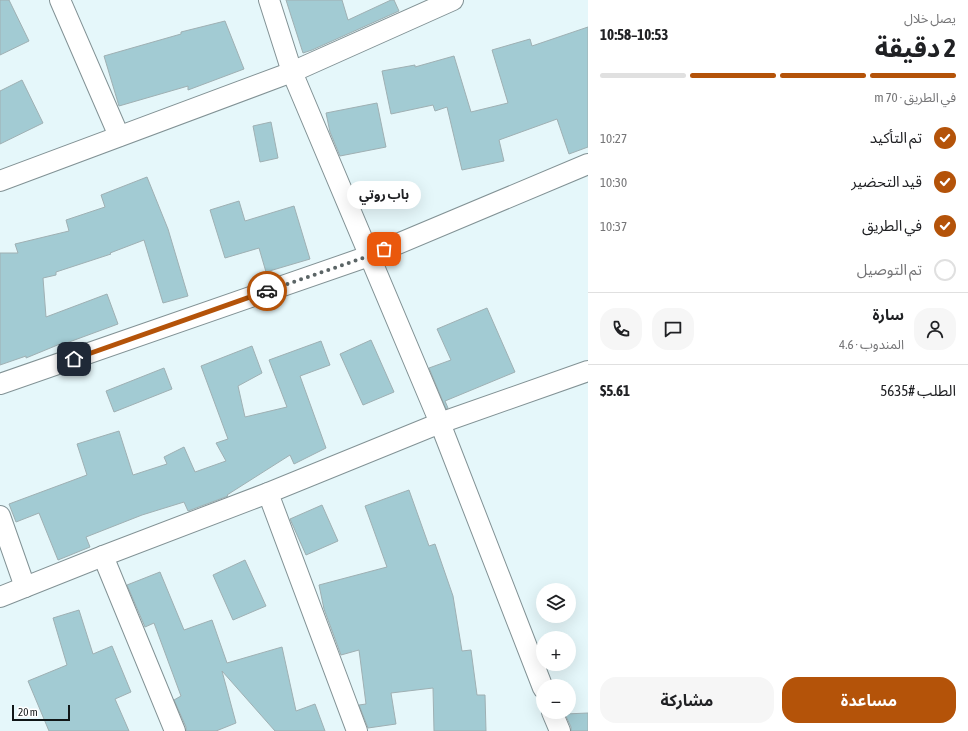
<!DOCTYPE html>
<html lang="ar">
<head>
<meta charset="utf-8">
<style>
  body { margin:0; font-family:"Asap Condensed","Noto Sans Arabic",sans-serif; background:#f6f6f6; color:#202124; direction:rtl; height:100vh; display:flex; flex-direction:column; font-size:15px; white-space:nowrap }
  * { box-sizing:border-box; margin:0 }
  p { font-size:13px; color:#757577 }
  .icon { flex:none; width:22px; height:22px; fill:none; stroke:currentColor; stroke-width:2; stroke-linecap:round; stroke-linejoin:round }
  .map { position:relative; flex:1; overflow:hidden; direction:ltr }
  .side { display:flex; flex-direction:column; background:#fff; width:380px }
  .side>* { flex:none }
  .buttons { position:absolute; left:536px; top:583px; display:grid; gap:8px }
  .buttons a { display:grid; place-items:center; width:40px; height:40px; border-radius:50%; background:#fff; box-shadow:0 4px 16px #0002; font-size:20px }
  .scale { position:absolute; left:12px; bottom:10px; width:58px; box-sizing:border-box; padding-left:4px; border:2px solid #101617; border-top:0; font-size:11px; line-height:14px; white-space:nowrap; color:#101617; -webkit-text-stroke:3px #fff; paint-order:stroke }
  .pin { position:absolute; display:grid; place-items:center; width:34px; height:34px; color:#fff; margin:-17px; border-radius:8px; box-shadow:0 2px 6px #0006 }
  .courier { position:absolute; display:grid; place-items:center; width:40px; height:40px; margin:-20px; border:3px solid #b45309; border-radius:50%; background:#fff; color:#222; box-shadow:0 1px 5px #0007 }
  .bubble { position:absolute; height:28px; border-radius:14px; background:#fff; box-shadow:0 4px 16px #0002; font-size:13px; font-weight:700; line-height:28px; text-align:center; direction:rtl }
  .head em { font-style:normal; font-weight:700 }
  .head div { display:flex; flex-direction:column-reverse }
  .head { display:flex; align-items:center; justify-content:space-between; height:68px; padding:0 12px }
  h1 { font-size:26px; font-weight:700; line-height:30px }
  .bar { display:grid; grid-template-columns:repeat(4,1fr); gap:6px 4px; align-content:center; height:48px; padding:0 12px }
  .bar i { height:5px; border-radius:3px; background:#e0e0e0 }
  .bar .active { background:#b45309 }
  .bar p { grid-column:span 4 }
  .line { display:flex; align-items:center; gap:10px; padding:0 12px; border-top:1px solid #e0e0e0 }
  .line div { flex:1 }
  .round { display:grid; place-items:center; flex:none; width:42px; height:42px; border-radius:16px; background:#f6f6f6 }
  ol { padding:0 12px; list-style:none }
  li { display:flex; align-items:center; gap:12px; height:44px }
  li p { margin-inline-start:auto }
  li .icon { padding:4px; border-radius:50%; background:#b45309; color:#fff; stroke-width:4 }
  li:last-child { color:#757577 }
  li i { width:22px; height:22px; border:2px solid #e0e0e0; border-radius:50% }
  .cta { display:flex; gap:8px; margin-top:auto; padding:8px 12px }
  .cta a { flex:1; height:46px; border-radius:16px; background:#b45309; color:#fff; font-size:16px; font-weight:700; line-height:46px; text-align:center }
  .cta a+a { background:#f6f6f6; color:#202124 }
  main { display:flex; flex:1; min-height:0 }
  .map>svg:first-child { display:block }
  .building { fill:#a2cbd3; stroke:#9fb0b3 }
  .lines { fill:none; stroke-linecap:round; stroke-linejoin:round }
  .minor-casing { stroke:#829295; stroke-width:22 }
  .minor { stroke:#fff; stroke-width:20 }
  .done { stroke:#5b6566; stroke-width:4; stroke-dasharray:0 7.2 }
  .route { stroke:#b45309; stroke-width:5 }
</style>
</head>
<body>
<main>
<section class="side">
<div class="head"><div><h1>2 دقيقة</h1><p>يصل خلال</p></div><em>10:53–10:58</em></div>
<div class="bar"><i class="active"></i><i class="active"></i><i class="active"></i><i></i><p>في الطريق · 70 m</p></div>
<ol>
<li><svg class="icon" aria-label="check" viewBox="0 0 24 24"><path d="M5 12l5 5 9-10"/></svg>تم التأكيد<p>10:27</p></li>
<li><svg class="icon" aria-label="check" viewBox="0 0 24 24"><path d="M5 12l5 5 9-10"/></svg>قيد التحضير<p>10:30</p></li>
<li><svg class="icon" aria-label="check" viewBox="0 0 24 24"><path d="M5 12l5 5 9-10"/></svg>في الطريق<p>10:37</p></li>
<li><i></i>تم التوصيل</li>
</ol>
<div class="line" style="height:72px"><a class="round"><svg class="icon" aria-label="person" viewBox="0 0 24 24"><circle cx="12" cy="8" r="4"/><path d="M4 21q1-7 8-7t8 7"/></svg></a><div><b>سارة</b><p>المندوب · 4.6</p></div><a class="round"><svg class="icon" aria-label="chat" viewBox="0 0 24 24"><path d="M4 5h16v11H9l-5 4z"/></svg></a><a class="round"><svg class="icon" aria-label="phone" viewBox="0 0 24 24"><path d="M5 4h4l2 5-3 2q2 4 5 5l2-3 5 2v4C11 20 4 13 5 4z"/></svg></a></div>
<div class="line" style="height:52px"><div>الطلب #5635</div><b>$5.61</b></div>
<div class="cta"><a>مساعدة</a><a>مشاركة</a></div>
</section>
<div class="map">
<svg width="588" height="731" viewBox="0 0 588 731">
  <rect width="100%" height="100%" fill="#e5f7fa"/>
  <g class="building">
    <path d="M0 0H9L29 41 0 55Z"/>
    <path d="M286 0H342L348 20 391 0H394L399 11 312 50 303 53Z"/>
    <path d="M225 21 244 69 188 90V86L119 106 104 56 181 34V32Z"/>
    <path d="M588 27V147L569 154 557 119 499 140 504 161 462 170 447 107 435 111 433 105 391 114 382 71 415 65V67L454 56 471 112 508 103 492 50 530 39 532 46Z"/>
    <path d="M22 80 43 123 0 144V91Z"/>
    <path d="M377 103 386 147 340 156 330 132 326 113Z"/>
    <path d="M271 122 278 158 260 162 253 126Z"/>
    <path d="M147 177 168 229 188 296 163 303 144 240 110 253 111 254 56 272V275L43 278 46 317 107 294 118 324 61 345 60 344 26 358V356L0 365V253H18L15 244 69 231 66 220 105 207 101 195Z"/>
    <path d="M239 201 245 221 294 206 310 259 266 272 259 248 225 258 210 210Z"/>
    <path d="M487 308 515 372 445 401 448 408 446 409 429 368 451 360 437 329Z"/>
    <path d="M371 340 394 392 363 405 340 354Z"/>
    <path d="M321 341 330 365 300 376 326 448 294 464 290 455 227 495 228 496 188 511 184 502 142 515 86 537 90 547 58 560 39 513 16 522 9 504 87 475 77 444 119 431 133 475 167 464 164 457 184 447 195 472 226 461 216 443 228 439 201 366 252 346 262 373 238 386 245 417 287 407 269 360Z"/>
    <path d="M164 368 172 389 114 412 106 391Z"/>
    <path d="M409 490 429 546 435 544 453 596 462 651 471 650 477 695H485L486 731H434L433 688 391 693 396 724 368 728 359 705 366 704 359 650 341 655 324 609 319 585 387 567 365 506Z"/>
    <path d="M322 505 338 541 306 555 290 519Z"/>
    <path d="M245 560 266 606 233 620 213 575Z"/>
    <path d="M160 572 184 630 212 620 227 663 282 647 296 711 315 704 325 731H275L222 671 236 723 216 731H186V727L174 700 181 696 154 623 145 627 127 585Z"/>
    <path d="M79 610 93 654 112 646 131 692 115 699 129 731H49L28 681 67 665 53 618Z"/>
    <path d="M588 713V731H571V727L565 714Z"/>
  </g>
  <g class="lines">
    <defs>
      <g id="minor">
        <path d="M60 0 119 136"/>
        <path d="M269 0 292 72 440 423 543 688"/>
        <path d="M0 181 292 72 453 0"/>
        <path d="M0 384 369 256 588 164"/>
        <path d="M268 493 357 731"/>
        <path d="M0 516 25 587"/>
        <path d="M103 556 175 731"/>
        <path d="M0 597 103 556 268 493 440 423 588 371"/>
        <path d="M552 712 560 731"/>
      </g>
    </defs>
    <use href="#minor" class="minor-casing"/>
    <use href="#minor" class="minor"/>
  </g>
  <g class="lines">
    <path class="done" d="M267 291 369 256 384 249"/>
    <path class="route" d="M74 359 267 291"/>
  </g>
</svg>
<div class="buttons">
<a><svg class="icon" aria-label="layers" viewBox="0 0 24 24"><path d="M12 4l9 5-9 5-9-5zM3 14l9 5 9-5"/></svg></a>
<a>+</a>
<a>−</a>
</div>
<div class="scale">20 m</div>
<div class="pin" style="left:384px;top:249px;background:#ea580c"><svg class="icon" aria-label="bag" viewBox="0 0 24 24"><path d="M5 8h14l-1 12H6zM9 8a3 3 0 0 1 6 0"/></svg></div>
<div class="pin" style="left:74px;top:359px;background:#1f2937"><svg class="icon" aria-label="home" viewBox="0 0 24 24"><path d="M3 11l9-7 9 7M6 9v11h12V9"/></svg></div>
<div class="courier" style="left:267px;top:291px"><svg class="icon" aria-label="car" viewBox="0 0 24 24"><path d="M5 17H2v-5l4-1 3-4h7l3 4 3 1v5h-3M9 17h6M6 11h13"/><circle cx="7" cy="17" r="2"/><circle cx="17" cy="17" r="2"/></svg></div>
<div class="bubble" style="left:347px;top:181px;width:74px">باب روتي</div>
</div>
</main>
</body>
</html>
